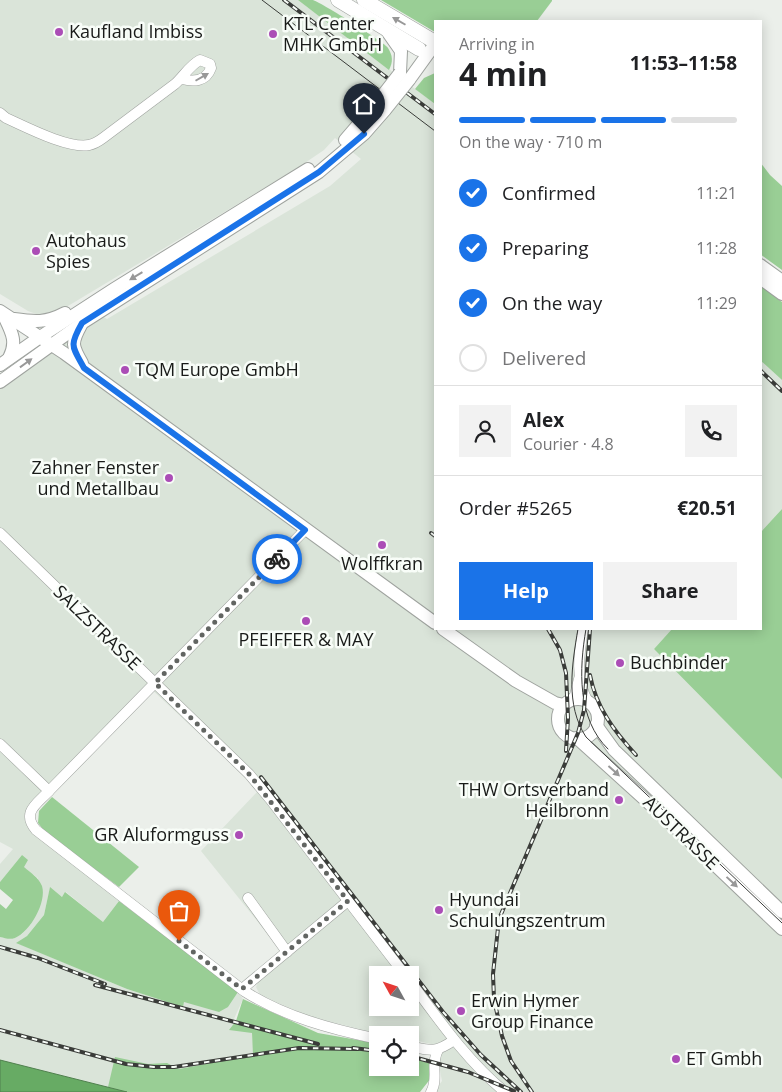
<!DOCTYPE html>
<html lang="en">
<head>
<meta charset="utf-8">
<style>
  body { margin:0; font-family:"Open Sans",sans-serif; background:#f2f2f2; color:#202124; height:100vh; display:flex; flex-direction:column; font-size:19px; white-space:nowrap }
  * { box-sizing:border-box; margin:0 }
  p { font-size:16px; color:#757577 }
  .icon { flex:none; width:28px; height:28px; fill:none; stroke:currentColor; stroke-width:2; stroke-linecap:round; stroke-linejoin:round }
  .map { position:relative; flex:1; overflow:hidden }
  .drawer { position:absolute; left:434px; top:20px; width:328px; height:610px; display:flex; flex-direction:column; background:#fff; border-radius:0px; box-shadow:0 2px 12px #0003 }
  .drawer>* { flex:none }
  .needle { width:32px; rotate:310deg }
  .buttons { position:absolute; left:369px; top:966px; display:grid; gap:10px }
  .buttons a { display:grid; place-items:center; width:50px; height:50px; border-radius:0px; background:#fff; box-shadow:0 2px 12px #0003; font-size:25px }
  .pin { position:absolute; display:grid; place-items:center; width:42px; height:42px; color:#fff; margin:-51px -21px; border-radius:50% 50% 50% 0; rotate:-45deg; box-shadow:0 0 5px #0007 }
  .pin .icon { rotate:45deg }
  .courier { position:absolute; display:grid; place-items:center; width:50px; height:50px; margin:-25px; border:4px solid #1a73e8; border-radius:50%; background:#fff; color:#222; box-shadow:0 1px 6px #0007 }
  .overview em { font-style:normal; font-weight:700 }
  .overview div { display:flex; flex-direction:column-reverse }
  .overview { display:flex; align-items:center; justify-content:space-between; height:85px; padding:0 25px }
  h1 { font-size:32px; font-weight:700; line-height:38px }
  .bar { display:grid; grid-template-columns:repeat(4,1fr); gap:8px 5px; align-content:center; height:60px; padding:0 25px }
  .bar i { height:6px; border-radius:4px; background:#e0e0e0 }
  .bar .active { background:#1a73e8 }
  .bar p { grid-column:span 4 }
  .line { display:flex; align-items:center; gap:12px; padding:0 25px; border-top:1px solid #e0e0e0 }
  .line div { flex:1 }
  .round { display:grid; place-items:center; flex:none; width:52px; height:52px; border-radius:0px; background:#f2f2f2 }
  ol { padding:0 25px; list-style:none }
  li { display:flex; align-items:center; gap:15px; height:55px }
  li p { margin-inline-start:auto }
  li .icon { padding:5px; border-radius:50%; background:#1a73e8; color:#fff; stroke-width:4 }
  li:last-child { color:#757577 }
  li i { width:28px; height:28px; border:2px solid #e0e0e0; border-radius:50% }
  .cta { display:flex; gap:10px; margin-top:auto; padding:10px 25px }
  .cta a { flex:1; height:58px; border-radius:0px; background:#1a73e8; color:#fff; font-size:20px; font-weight:700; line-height:58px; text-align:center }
  .cta a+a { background:#f2f2f2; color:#202124 }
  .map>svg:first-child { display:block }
  .built { fill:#dae4d9; fill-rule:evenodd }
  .green { fill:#99ce95 }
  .water { fill:#67ab64; stroke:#50804e }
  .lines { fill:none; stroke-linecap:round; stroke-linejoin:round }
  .minor-casing { stroke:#9ea29e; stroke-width:11 }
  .major-casing { stroke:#9ea29e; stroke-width:14 }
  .highway-casing { stroke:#9ea29e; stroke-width:15 }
  .minor { stroke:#fff; stroke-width:10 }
  .major { stroke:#fff; stroke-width:12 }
  .highway { stroke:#fff; stroke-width:14 }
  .tram { stroke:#3a3c39; stroke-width:1 }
  .rail-casing { stroke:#3a3c39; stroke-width:4 }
  .rail { stroke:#f8fdf8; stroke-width:2; stroke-dasharray:5.5; stroke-linecap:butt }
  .major-bridge-casing { stroke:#9ea29e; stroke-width:14; stroke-linecap:butt }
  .major-bridge { stroke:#fff; stroke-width:12 }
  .oneway { fill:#989898 }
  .done { stroke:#626562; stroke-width:5; stroke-dasharray:0 9 }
  .route { stroke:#1a73e8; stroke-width:6 }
  .poi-dot { fill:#ab4db6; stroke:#f8fdf8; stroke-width:2 }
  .labels { text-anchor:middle; stroke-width:5; stroke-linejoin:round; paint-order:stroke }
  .poi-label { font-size:18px; fill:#191b19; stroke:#f8fdf8; text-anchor:start }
  .street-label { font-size:18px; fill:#191b19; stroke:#f8fdf8 }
</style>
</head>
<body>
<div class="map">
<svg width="782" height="1092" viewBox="0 0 782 1092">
  <rect width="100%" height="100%" fill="#ebefea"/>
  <g class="built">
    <path d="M0 0H298L435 104V629H672L654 649 782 779V1092H434L442 1081 435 1045 410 1039V1035H383L308 1016 260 995 256 987 259 980 286 957 201 851 257 792 238 770 148 686 27 809 24 816 28 828 119 901 103 922 66 892 62 897 50 888 44 915 27 936 17 943 127 989 182 1006 184 1002 228 1007 238 992 243 999 234 1019 252 1033 254 1055 179 1069 278 1092H0V937L13 939 22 934 31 924 38 878 23 867 22 855 0 882V864L13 849 0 842V375L92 310 107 319 330 186 361 159 335 138 324 150 296 169 63 309 52 314 39 315 28 311 0 294ZM378 975H410V1008H378Z"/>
    <path d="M760 360 782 380V509L760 533Z"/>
  </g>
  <g class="green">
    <path d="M298 0C302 0 309 0 313 0 322 3 384 42 388 48 393 56 393 62 389 70Z"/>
    <path d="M381 0H552V1L537 21H435V32Z"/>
    <path d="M435 73V104L415 89 424 78Z"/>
    <path d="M760 162 770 175 782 186V270L760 254Z"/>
    <path d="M760 285 782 302V380L760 360Z"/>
    <path d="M782 509V779L654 649 672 629H760V533Z"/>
    <path d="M52 797 139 867 119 887 46 833 38 823 39 811Z"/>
    <path d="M22 855 28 860 24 867C31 873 38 877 42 886 47 902 30 932 15 938 10 940 5 938 0 937V904L6 909 13 900 0 889V882Z"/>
    <path d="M50 887 62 897 65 892 103 922 119 901 238 992 228 1007 219 1012 184 1002 183 1007 127 989 16 943 27 936 44 915Z"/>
    <path d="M243 999 318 1033 369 1042 377 1049 378 1068H410V1058L429 1063 431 1078 420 1092H127L108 1087 115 1057 148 1064 167 1063 179 1069 253 1055 252 1033 229 1030 236 1021Z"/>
  </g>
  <path class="water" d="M0 1060 127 1092H0Z"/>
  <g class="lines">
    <defs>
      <g id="minor">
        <path d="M0 113 6 118C26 127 68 149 89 145 94 144 99 141 103 138L175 84C184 76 189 66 200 60L210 64 211 68C206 82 193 82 182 79"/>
        <path d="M305 530 49 791C37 804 21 812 36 830L244 991C285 1017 331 1029 378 1039"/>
        <path d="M0 533 249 774 270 799 405 975"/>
        <path d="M583 629C579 654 575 679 588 702"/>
        <path d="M572 700 575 695 579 679"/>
        <path d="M0 744 49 791"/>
        <path d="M248 898 287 952"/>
        <path d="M410 981C439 1020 467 1061 505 1092"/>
        <path d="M242 989 348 901"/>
        <path d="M410 1046C430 1051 436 1053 454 1040"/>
        <path d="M431 1092C439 1079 430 1064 438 1050"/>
      </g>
      <g id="major">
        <path d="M387 31 401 51 400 73"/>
        <path d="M409 80 435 44"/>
        <path d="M345 140 376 104"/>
        <path d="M760 265 782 281"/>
        <path d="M760 278 782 294"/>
        <path d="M0 311 64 353 435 623"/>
        <path d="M3 314C11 331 18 341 9 358"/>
        <path d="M14 319C35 322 46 323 65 313"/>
        <path d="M81 325C71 343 72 346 82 363"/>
        <path d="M0 365 40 337 114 289 308 169"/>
        <path d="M0 382 82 323 319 172 364 134 385 110"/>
        <path d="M443 629 516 681 555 703 564 705"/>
        <circle cx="578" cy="719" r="20"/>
        <path d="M596 725 614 750 782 912"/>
        <path d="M577 738 672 824 782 929"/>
      </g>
      <g id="highway">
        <path d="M338 0 419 49"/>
        <path d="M364 0 435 42"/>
      </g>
    </defs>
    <use href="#minor" class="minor-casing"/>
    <use href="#major" class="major-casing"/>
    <use href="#highway" class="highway-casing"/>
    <use href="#minor" class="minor"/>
    <use href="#major" class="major"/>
    <use href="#highway" class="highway"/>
    <g class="tram">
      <path d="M262 0 435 131"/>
      <path d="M578 629C572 664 565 705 586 737L782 923"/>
      <path d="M586 629C579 669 577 719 608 749"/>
    </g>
    <defs>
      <g id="rail">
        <path d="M284 0 435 114"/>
        <path d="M760 370 782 391"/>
        <path d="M431 533 435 536"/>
        <path d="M548 629 560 650 566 673 568 718 566 751"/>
        <path d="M590 675C596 707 614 731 636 755"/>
        <path d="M261 777 443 1012 481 1055 521 1092"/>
        <path d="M0 947 38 958 105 984"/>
        <path d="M95 985 318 1044"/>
        <path d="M0 1030 126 1064 154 1067H174L299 1048 358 1049"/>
        <path d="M353 1048 378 1051"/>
        <path d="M410 1056 468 1072 514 1091"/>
        <path d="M532 1092 511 1061 502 1036 494 999 493 974 499 919 578 733 584 710 590 629"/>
      </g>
    </defs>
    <use href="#rail" class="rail-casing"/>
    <use href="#rail" class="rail"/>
    <defs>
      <g id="major-bridge">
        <path d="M376 104 400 73"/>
        <path d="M385 110 409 80"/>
      </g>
    </defs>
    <use href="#major-bridge" class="major-bridge-casing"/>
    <use href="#major-bridge" class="major-bridge"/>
  </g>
  <defs><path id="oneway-solid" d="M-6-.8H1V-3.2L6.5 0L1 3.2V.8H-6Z" transform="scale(1.25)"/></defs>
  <g class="oneway">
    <use href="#oneway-solid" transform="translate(399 21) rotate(-150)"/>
    <use href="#oneway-solid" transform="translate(202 77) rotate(-30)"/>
    <use href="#oneway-solid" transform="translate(136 276) rotate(149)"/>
    <use href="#oneway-solid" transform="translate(26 363) rotate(-36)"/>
    <use href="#oneway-solid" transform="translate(614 771) rotate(42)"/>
    <use href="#oneway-solid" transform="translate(732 882) rotate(43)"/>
  </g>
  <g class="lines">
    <path class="done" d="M179 941 242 989 348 901 249 774 155 683 277 559"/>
    <path class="route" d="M277 559 305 530 84 368C72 346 69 346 82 323L319 172 364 134"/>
  </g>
  <g class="poi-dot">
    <circle cx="59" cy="32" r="5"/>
    <circle cx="273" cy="34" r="5"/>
    <circle cx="36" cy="251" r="5"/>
    <circle cx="125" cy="370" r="5"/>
    <circle cx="169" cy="478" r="5"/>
    <circle cx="382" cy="545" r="5"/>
    <circle cx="306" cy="621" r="5"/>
    <circle cx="620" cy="663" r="5"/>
    <circle cx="619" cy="800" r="5"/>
    <circle cx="239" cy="835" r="5"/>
    <circle cx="439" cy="910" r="5"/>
    <circle cx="461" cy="1011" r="5"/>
    <circle cx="676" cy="1059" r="5"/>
  </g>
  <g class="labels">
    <g class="poi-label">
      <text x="283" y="30">KTL Center<tspan x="283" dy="21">MHK GmbH</tspan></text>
      <text x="69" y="38">Kaufland Imbiss</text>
      <text x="46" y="247">Autohaus<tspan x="46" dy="21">Spies</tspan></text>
      <text x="135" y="376">TQM Europe GmbH</text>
      <text x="159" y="474" text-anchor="end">Zahner Fenster<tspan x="159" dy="21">und Metallbau</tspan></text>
      <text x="382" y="570" text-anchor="middle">Wolffkran</text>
      <text x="306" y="646" text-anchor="middle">PFEIFFER &amp; MAY</text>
      <text x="630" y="669">Buchbinder</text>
      <text x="609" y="796" text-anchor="end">THW Ortsverband<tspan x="609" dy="21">Heilbronn</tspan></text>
      <text x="229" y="841" text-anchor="end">GR Aluformguss</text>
      <text x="449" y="906">Hyundai<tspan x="449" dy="21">Schulungszentrum</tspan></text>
      <text x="471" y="1007">Erwin Hymer<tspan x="471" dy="21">Group Finance</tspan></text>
      <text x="686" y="1065">ET Gmbh</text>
    </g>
    <g class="street-label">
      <text transform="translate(97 628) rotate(44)" y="6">SALZSTRASSE</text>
      <text transform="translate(681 833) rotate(44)" y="6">AUSTRASSE</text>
    </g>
  </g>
</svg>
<div class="buttons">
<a><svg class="needle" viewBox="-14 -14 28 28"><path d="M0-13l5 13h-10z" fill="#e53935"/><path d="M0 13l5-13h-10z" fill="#757577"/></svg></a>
<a><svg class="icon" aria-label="locate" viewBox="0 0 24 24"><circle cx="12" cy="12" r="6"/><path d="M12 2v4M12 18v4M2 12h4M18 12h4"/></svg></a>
</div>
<div class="pin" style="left:179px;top:941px;background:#ea580c"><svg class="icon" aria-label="bag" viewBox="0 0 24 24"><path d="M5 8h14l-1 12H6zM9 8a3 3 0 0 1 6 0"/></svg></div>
<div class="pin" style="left:364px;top:134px;background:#1f2937"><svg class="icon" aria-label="home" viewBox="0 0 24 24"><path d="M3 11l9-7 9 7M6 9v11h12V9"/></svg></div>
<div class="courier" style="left:277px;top:559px"><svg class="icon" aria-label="bike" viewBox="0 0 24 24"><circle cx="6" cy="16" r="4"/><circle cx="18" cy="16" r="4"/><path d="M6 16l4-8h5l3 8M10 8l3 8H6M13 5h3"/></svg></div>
<section class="drawer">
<div class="overview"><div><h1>4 min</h1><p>Arriving in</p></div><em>11:53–11:58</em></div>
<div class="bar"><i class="active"></i><i class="active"></i><i class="active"></i><i></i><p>On the way · 710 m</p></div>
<ol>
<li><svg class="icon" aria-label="check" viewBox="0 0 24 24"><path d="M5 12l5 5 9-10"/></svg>Confirmed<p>11:21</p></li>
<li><svg class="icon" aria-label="check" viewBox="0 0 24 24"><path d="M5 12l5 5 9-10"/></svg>Preparing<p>11:28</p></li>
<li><svg class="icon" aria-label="check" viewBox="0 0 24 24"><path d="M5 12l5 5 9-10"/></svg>On the way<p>11:29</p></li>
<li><i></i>Delivered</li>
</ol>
<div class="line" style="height:90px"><a class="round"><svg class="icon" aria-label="person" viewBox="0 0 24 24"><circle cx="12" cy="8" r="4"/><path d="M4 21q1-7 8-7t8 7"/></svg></a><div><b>Alex</b><p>Courier · 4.8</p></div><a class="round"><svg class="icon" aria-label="phone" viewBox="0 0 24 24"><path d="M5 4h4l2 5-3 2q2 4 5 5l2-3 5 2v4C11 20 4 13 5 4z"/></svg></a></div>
<div class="line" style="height:65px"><div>Order #5265</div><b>€20.51</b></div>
<div class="cta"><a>Help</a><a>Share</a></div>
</section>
</div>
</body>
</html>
